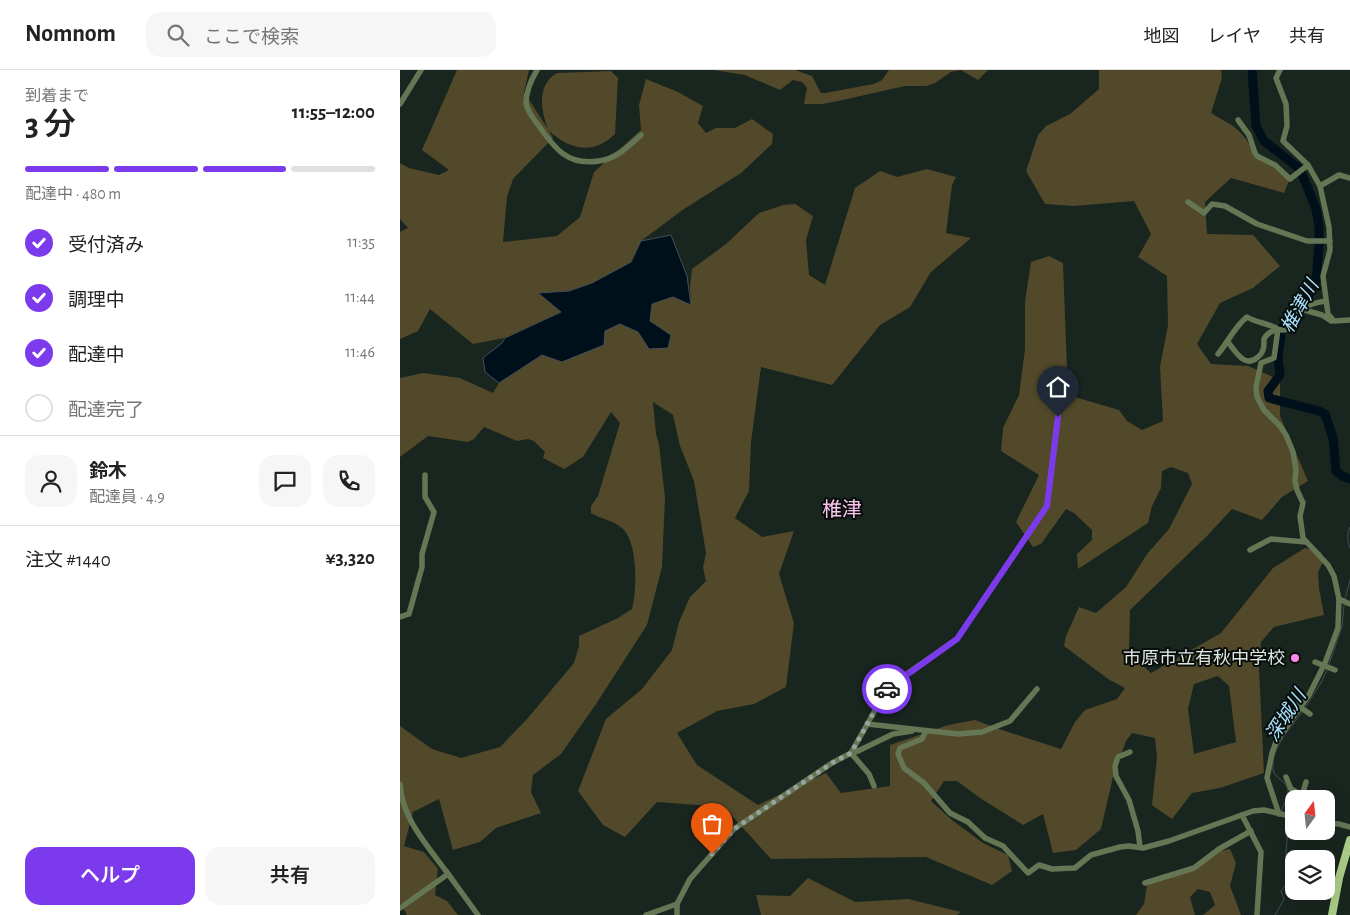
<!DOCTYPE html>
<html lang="ja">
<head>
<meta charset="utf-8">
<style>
  body { margin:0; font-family:"Alegreya Sans","Noto Sans JP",sans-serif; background:#f6f6f6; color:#222; height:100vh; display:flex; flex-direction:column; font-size:19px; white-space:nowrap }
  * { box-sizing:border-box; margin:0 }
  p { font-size:16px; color:#767676 }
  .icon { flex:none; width:28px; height:28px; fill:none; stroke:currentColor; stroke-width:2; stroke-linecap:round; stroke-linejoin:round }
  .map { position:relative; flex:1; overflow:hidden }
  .details { display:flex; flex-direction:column; background:#fff; width:400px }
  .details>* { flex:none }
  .needle { width:32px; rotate:15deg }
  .tools { position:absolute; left:885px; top:720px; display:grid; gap:10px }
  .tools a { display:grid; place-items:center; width:50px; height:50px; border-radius:10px; background:#fff; box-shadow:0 5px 20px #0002; font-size:25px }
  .pin { position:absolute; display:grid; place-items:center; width:42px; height:42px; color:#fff; margin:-51px -21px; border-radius:50% 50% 50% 0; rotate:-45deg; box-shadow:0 0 5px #0007 }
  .pin .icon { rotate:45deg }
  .courier { position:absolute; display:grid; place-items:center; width:50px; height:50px; margin:-25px; border:4px solid #7c3aed; border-radius:50%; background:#fff; color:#222; box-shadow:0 1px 6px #0007 }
  .summary em { font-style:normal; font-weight:600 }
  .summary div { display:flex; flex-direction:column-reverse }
  .summary { display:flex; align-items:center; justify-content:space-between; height:85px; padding:0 25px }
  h1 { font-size:32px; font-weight:600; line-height:38px }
  .bar { display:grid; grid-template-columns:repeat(4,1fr); gap:8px 5px; align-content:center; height:60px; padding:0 25px }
  .bar i { height:6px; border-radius:4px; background:#e0e0e0 }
  .bar .current { background:#7c3aed }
  .bar p { grid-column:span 4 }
  .line { display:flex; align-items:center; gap:12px; padding:0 25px; border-top:1px solid #e0e0e0 }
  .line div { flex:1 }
  .round { display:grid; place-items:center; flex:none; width:52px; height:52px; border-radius:15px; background:#f6f6f6 }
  ol { padding:0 25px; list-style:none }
  li { display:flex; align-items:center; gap:15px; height:55px }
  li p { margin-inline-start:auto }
  li .icon { padding:5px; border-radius:50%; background:#7c3aed; color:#fff; stroke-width:4 }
  li:last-child { color:#767676 }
  li i { width:28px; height:28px; border:2px solid #e0e0e0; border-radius:50% }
  .cta { display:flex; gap:10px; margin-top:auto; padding:10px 25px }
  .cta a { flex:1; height:58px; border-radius:15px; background:#7c3aed; color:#fff; font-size:20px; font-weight:600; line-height:58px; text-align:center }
  .cta a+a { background:#f6f6f6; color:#222 }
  header { display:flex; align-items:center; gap:30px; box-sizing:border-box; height:70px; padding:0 25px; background:#fff; border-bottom:1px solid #e0e0e0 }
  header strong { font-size:24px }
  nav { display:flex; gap:28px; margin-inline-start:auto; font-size:18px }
  .search { width:350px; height:45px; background:#f6f6f6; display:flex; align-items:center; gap:12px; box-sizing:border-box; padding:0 18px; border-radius:15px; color:#767676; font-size:19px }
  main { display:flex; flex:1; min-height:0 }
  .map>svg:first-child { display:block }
  .green { fill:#514929; fill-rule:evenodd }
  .water { fill:#00101b; stroke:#435057 }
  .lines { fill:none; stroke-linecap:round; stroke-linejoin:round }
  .stream { stroke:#435057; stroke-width:1 }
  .river { stroke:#00101b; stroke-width:9 }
  .minor { stroke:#657655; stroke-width:5.5 }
  .major { stroke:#a9cc86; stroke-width:8 }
  .minor-bridge { stroke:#657655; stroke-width:5.5 }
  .done { stroke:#99a29e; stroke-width:5; stroke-dasharray:0 9 }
  .route { stroke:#7c3aed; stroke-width:6 }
  .poi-dot { fill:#fb87e6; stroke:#080d0a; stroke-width:2 }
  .labels { text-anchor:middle; stroke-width:4; stroke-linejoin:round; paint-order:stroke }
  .poi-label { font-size:18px; fill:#dee6e2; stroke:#080d0a; text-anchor:end }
  .water-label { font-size:19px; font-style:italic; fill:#a8e1ff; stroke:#080d0a }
  .quarter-label { font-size:20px; fill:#f9c4ed; stroke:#080d0a }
</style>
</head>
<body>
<header>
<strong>Nomnom</strong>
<div class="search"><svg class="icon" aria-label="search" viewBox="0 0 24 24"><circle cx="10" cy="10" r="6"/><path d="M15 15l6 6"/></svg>ここで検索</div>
<nav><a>地図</a><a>レイヤ</a><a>共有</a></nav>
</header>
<main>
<section class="details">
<div class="summary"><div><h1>3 分</h1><p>到着まで</p></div><em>11:55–12:00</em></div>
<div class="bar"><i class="current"></i><i class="current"></i><i class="current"></i><i></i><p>配達中 · 480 m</p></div>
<ol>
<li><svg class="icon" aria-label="check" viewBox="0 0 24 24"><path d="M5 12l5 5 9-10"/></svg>受付済み<p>11:35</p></li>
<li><svg class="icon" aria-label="check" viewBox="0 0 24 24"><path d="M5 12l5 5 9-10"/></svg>調理中<p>11:44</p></li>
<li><svg class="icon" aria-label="check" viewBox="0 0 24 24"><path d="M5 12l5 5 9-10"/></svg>配達中<p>11:46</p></li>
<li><i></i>配達完了</li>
</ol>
<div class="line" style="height:90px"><a class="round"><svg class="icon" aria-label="person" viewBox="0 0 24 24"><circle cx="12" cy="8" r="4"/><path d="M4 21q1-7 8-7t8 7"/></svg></a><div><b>鈴木</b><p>配達員 · 4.9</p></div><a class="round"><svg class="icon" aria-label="chat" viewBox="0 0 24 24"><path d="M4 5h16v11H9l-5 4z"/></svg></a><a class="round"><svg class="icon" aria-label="phone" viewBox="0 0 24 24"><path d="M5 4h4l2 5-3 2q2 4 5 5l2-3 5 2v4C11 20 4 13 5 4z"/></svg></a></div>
<div class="line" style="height:65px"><div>注文 #1440</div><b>¥3,320</b></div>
<div class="cta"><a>ヘルプ</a><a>共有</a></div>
</section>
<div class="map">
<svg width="950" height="845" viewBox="0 0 950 845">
  <rect width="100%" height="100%" fill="#19251f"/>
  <g class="green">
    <path d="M57 0H129L124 22 148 59C141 41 136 15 157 3L211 1 218 8 215 64C193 86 169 79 149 61L153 68 113 109 107 127 103 172 157 166 180 147 194 102 241 60 239 35 246 9 278 22 303 36 298 53 306 63 316 58H335L352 49 373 64 372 74 341 103 284 139 241 171 232 192 192 213 169 221 139 223 162 242 104 268 73 274 30 239 18 261 0 269V162L8 158 0 149V93L9 98 39 105 49 100 22 80Z"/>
    <path d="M313 0H395L412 6 421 23H425L474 14 482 10 489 0H588L578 10 561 0 551 2 535 13 526 16H505L438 31 422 34H404L407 18 402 12 393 10 380 20 345 5Z"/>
    <path d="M699 0H821L822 8 811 43C831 55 845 60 853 83L876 98 889 111 884 123 831 108 805 132 807 164 853 165 880 196 853 218 820 233 797 274 811 294 848 296 880 310V346L908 411 882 427 862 450 832 439 807 466 730 540 729 583 751 603 821 563 873 498 905 478 921 482 923 492 918 502 919 518 924 545 874 557 861 572 859 598 864 703 820 718 792 723 772 749 752 735 757 687 755 668 732 663 726 671 713 707 701 759 676 780 653 783 643 744 623 755 580 728 557 711H544L531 731 552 750 583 773 608 785 612 801 592 815 526 787 371 789 324 737 257 732 225 767 203 755 178 721 206 649 242 619 272 580 279 552 290 527 306 511 303 498 306 483 294 411 280 376 273 345 253 332 256 364 259 374 265 428 262 497 247 555 196 634 161 684 133 705 131 722 141 743 96 758 80 772 53 780 39 729 13 742 4 776 24 782 38 799 35 825 47 831 58 845H7L0 833V656L32 679 61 688 100 677 127 649 174 593 179 576V566L218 548 232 539C237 520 238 474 223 459 215 451 201 449 191 443V436L198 426 220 353 211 342 183 387 164 399 143 388 145 382 134 371 128 369 117 371 84 357 74 369 68 372 28 366 0 387V308L23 303 60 308 93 323 99 313 142 285 162 292 205 260 220 254 238 262 249 279 270 265 250 252 252 234 273 227 291 235 290 217 292 199 326 174 359 143 383 135 395 134 413 146 406 170 409 205 425 215 455 118 480 101 497 107 527 99 556 107 552 115 546 163 571 168 531 202 510 237 480 255 432 315 361 297 351 372 349 421 335 448 362 467 394 461 379 504 394 553 386 617 354 634 317 641 277 663 297 695 358 735 426 703 441 723 490 716V675L548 655 575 650 599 659 661 679 675 652 685 640 717 629 725 618 708 609 664 576 666 566 679 537 696 543 726 517 747 484 769 459 792 414 788 403 771 397 762 401 761 418 752 436 748 453 678 499 677 484 692 470V460L674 443 666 439 641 474 633 477 616 452 639 405 601 381 603 358 619 325 625 279V231L631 192 649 186 663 193 668 325 719 340 727 351 742 360 763 351 760 297 768 255 767 206 738 187 751 164 734 131 674 136 645 134 626 101 638 65 646 56 670 44 699 19ZM818 606 829 616 836 672 794 684 788 639 794 614Z"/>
    <path d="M830 779 836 793 830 816 841 845H803L815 835 810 822 798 819 790 827 795 845H736L744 834 747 815 790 801 820 781Z"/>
    <path d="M408 808 455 832 508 829 561 842 557 845H361L356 825 390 826Z"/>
  </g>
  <path class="water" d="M271 165 287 206 291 235 273 227 252 234 250 251 271 265 268 278 249 279 238 262 220 254 205 261 204 275 162 292 142 285 99 313 85 302 83 288 102 273 105 268 161 242 138 223 169 221 192 213 231 192 241 171Z"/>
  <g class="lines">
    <g class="stream">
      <path d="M950 457C947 462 947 473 950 478"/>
      <path d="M945 529 950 510"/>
      <path d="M929 594 942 557 944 535"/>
      <path d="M905 638 922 611 927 600"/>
      <path d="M882 741V739C884 734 888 726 888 721 888 711 873 708 873 699 871 677 891 658 903 641"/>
      <path d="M875 845 884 829 881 821 891 808 886 783 888 756 885 747"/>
    </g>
    <path class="river" d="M852 0 856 56 864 71 900 99 916 139 919 156V175L916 211 908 226 882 258 878 287 880 305 868 321 869 328 919 341 925 344 933 368 936 401 942 406 950 409"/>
    <g class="minor">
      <path d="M137 0C131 10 126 21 126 33 127 42 134 49 139 56 155 79 168 96 199 91 216 89 229 76 241 65"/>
      <path d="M880 0 876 8 886 34 887 56 883 71 908 95 920 116 929 157 930 180 923 206 928 244 934 251 950 250"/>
      <path d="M0 34 21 0"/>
      <path d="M838 50 849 65 855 83 857 86 875 95 890 109 908 95"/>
      <path d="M920 116 939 105 950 108"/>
      <path d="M788 132 804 143 812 134 825 136 857 154 907 171H930"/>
      <path d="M901 239 922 245 931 251"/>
      <path d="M828 272C836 282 845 299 858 287 864 282 864 277 864 269 868 261 877 259 885 260 896 240 904 234 926 231"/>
      <path d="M818 284C828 272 835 256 847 247 857 253 868 253 878 259L874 288 861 293 856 317 857 327 864 340 880 356 886 365 893 382 896 400 895 411 897 420 903 433 900 446 903 468 928 495 934 506 939 529 938 558 925 593 909 625 876 672 872 683 867 708 879 744"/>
      <path d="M850 480 871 469 906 472"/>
      <path d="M939 529 950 534"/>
      <path d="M0 547 9 544 22 497V484L34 442 25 427V405"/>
      <path d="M467 654 558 664 582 662 610 651 637 619"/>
      <path d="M526 661 522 669 500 678 498 684 504 698 524 713 550 743 568 752 585 768 603 776 628 803 639 795 652 799 675 798 691 785 720 777 729 776 743 778 769 771 853 741 864 740 894 747"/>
      <path d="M730 682 718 687 715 696 716 706 729 730 738 761 740 777"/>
      <path d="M451 683 458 681 493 664 512 661"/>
      <path d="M451 683 469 704 474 716"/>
      <path d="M886 707 891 719 900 724 903 729"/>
      <path d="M0 714C2 748 26 774 46 801 57 816 67 830 78 845"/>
      <path d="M902 726 906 712"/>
      <path d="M842 745 861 782 857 845"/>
      <path d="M926 753 939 754 950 757"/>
      <path d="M745 813 794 798 819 779 851 761"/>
      <path d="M0 838 48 804"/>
      <path d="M246 845 277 834"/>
      <path d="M277 845V834L290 809 334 759 432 693 451 683 488 617 557 569 647 436 660 329"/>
    </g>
    <path class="major" d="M932 845 939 808 950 770"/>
    <g class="minor-bridge">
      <path d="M915 592 935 600"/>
      <path d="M894 633 910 644"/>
    </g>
  </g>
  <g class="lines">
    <path class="done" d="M312 784 334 759 432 693 451 683 487 619"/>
    <path class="route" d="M487 619 557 569 647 436 658 347"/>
  </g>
  <circle class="poi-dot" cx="895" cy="588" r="5"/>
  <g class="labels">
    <g class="poi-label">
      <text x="885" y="594">市原市立有秋中学校</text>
    </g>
    <g class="water-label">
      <text transform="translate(899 236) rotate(-61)" y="7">椎津川</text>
      <text transform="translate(885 645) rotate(-57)" y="7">深城川</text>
    </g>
    <g class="quarter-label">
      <text x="442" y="446">椎津</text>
    </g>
  </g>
</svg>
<div class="tools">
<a><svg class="needle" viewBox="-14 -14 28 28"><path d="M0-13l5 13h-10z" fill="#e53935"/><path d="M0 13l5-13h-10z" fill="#767676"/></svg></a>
<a><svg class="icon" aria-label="layers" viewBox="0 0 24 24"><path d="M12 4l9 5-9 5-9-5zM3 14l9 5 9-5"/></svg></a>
</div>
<div class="pin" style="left:312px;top:784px;background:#ea580c"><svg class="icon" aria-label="bag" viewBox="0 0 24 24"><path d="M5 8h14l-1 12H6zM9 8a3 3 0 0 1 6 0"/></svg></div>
<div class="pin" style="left:658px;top:347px;background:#1f2937"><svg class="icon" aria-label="home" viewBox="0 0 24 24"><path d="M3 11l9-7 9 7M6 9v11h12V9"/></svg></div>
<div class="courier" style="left:487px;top:619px"><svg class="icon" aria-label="car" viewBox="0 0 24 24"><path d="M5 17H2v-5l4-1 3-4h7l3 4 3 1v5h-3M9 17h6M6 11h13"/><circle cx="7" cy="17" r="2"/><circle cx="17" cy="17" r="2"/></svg></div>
</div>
</main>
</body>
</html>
